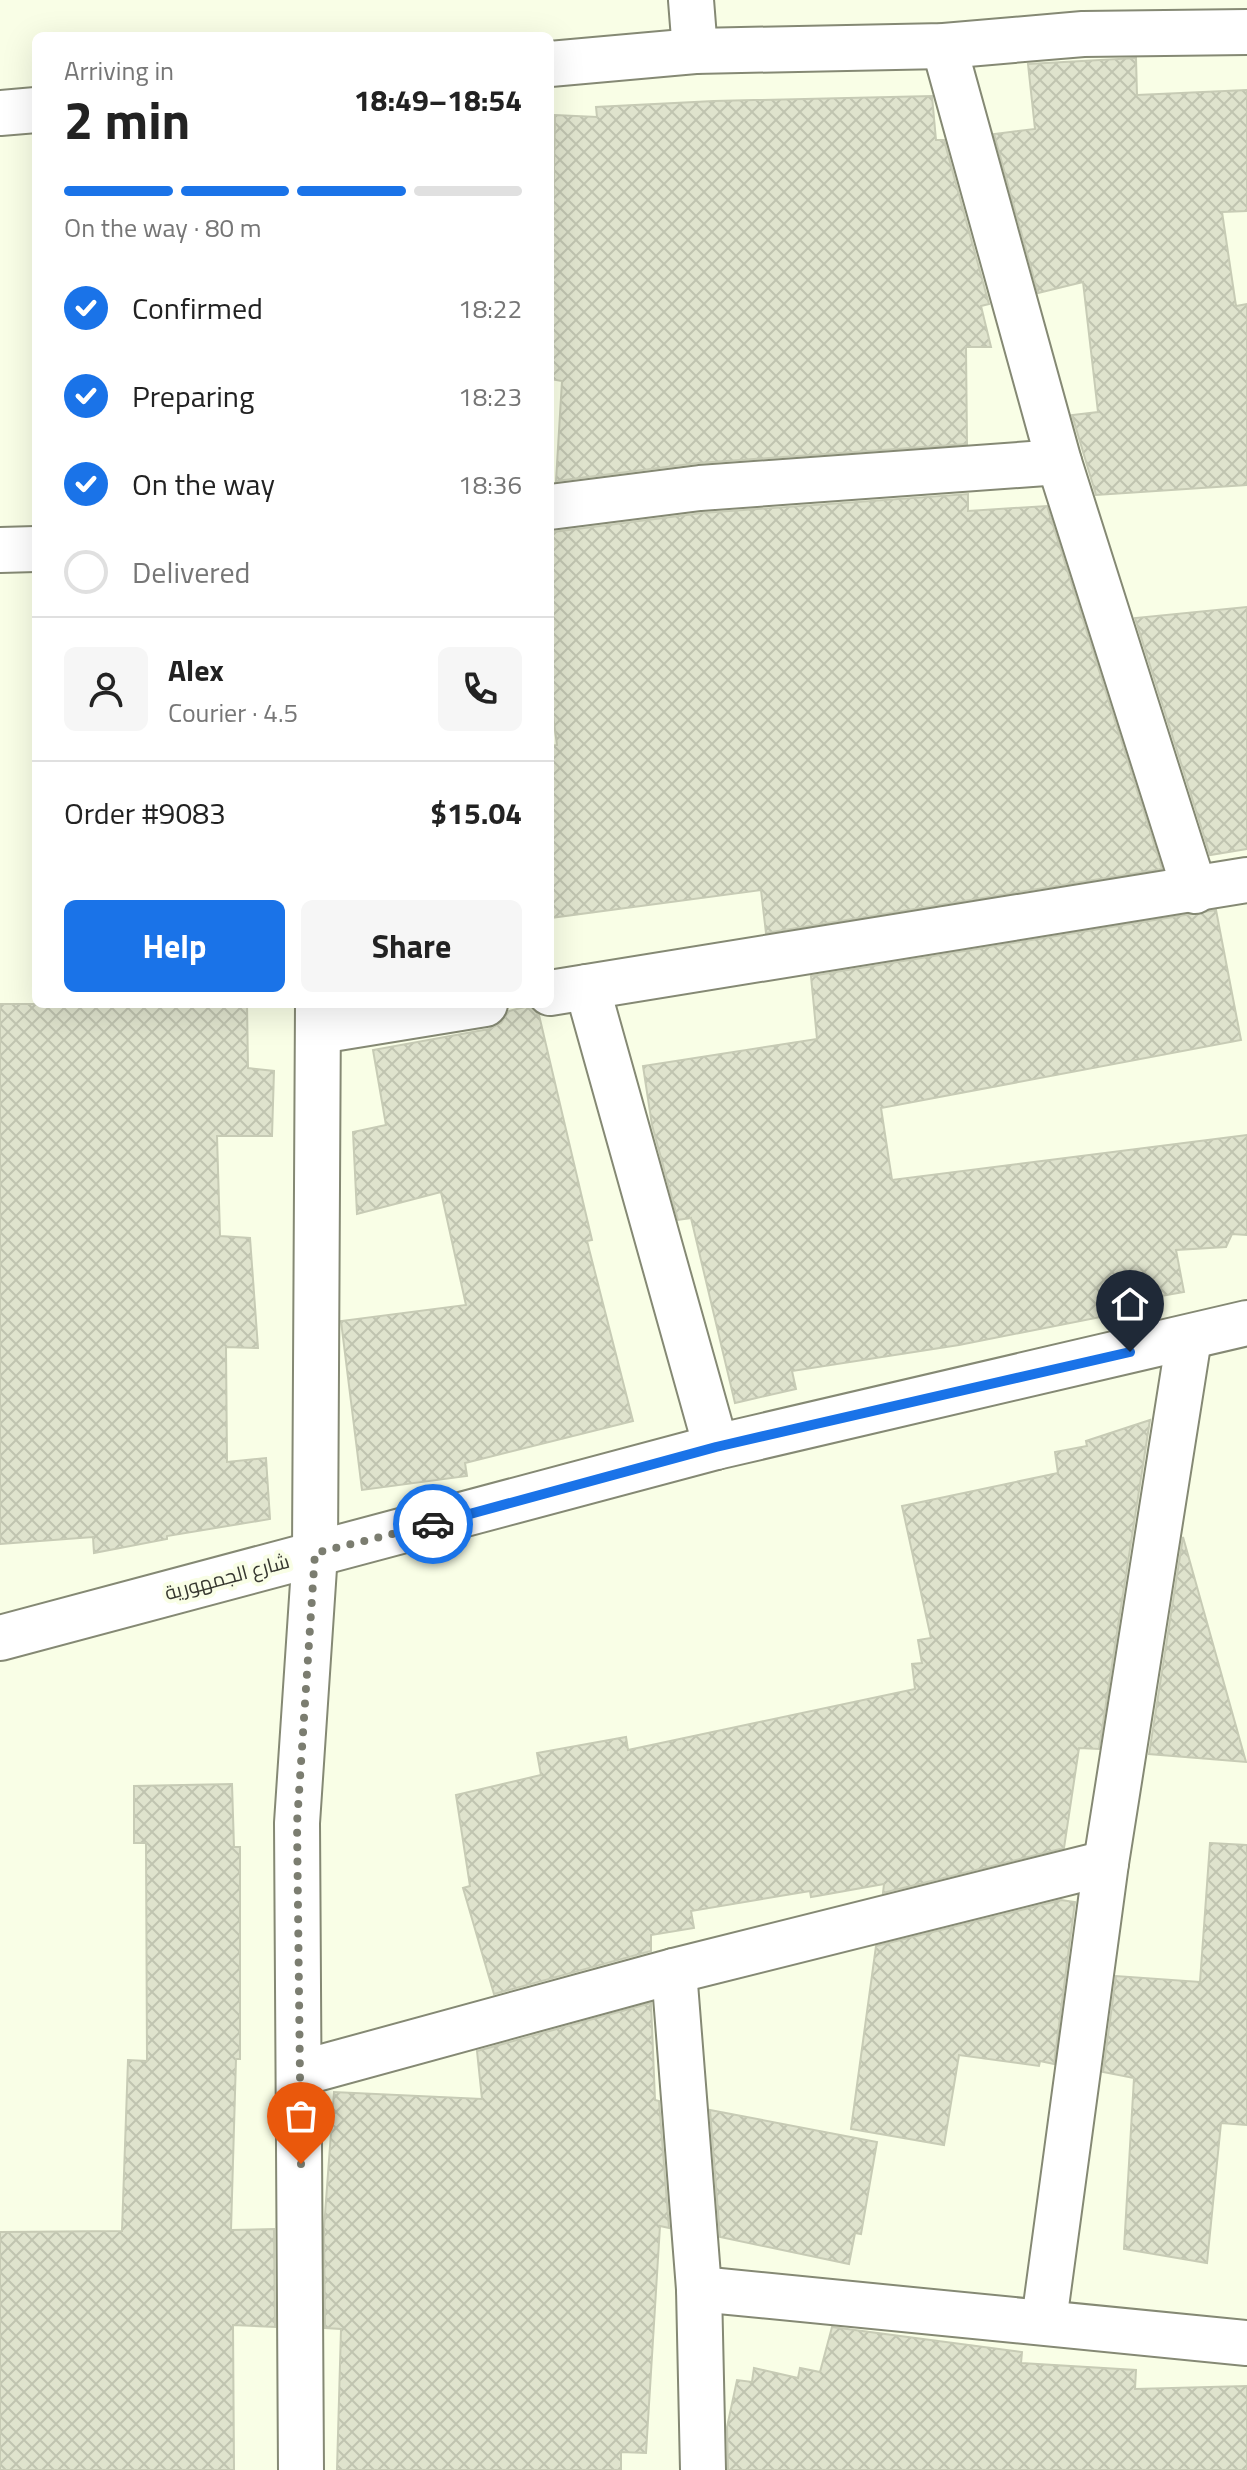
<!DOCTYPE html>
<html lang="en">
<head>
<meta charset="utf-8">
<style>
  body { margin:0; font-family:"Titillium Web",Cairo,sans-serif; background:#f6f6f6; color:#222; height:100vh; display:flex; flex-direction:column; font-size:30px; white-space:nowrap }
  * { box-sizing:border-box; margin:0 }
  p { font-size:26px; color:#767676 }
  .icon { flex:none; width:44px; height:44px; fill:none; stroke:currentColor; stroke-width:2; stroke-linecap:round; stroke-linejoin:round }
  .map { position:relative; flex:1; overflow:hidden }
  .panel { position:absolute; left:32px; top:32px; width:522px; height:976px; display:flex; flex-direction:column; background:#fff; border-radius:12px; box-shadow:0 8px 32px #0002 }
  .panel>* { flex:none }
  .pin { position:absolute; display:grid; place-items:center; width:68px; height:68px; color:#fff; margin:-82px -34px; border-radius:50% 50% 50% 0; rotate:-45deg; box-shadow:0 0 8px #0007 }
  .pin .icon { rotate:45deg }
  .courier { position:absolute; display:grid; place-items:center; width:80px; height:80px; margin:-40px; border:6px solid #1a73e8; border-radius:50%; background:#fff; color:#222; box-shadow:0 2px 10px #0007 }
  .overview em { font-style:normal; font-weight:700 }
  .overview div { display:flex; flex-direction:column-reverse }
  .overview { display:flex; align-items:center; justify-content:space-between; height:136px; padding:0 32px }
  h1 { font-size:52px; font-weight:700; line-height:60px }
  .bar { display:grid; grid-template-columns:repeat(4,1fr); gap:12px 8px; align-content:center; height:96px; padding:0 32px }
  .bar i { height:10px; border-radius:6px; background:#e0e0e0 }
  .bar .selected { background:#1a73e8 }
  .bar p { grid-column:span 4 }
  .line { display:flex; align-items:center; gap:20px; padding:0 32px; border-top:2px solid #e0e0e0 }
  .line div { flex:1 }
  .round { display:grid; place-items:center; flex:none; width:84px; height:84px; border-radius:12px; background:#f6f6f6 }
  ol { padding:0 32px; list-style:none }
  li { display:flex; align-items:center; gap:24px; height:88px }
  li p { margin-inline-start:auto }
  li .icon { padding:8px; border-radius:50%; background:#1a73e8; color:#fff; stroke-width:4 }
  li:last-child { color:#767676 }
  li i { width:44px; height:44px; border:4px solid #e0e0e0; border-radius:50% }
  .action { display:flex; gap:16px; margin-top:auto; padding:16px 32px }
  .action a { flex:1; height:92px; border-radius:12px; background:#1a73e8; color:#fff; font-size:32px; font-weight:700; line-height:92px; text-align:center }
  .action a+a { background:#f6f6f6; color:#222 }
  .map>svg:first-child { display:block }
  .building { fill:url(#building-cross-hatch); stroke:#c7cbb5; stroke-width:2 }
  .lines { fill:none; stroke-linecap:round; stroke-linejoin:round }
  .street-casing { stroke:#858974; stroke-width:48 }
  .street { stroke:#fff; stroke-width:44 }
  .done { stroke:#7b7d70; stroke-width:8; stroke-dasharray:0 14.4 }
  .route { stroke:#1a73e8; stroke-width:10 }
  .labels { text-anchor:middle; stroke-width:8; stroke-linejoin:round; paint-order:stroke }
  .street-label { font-size:20px; fill:#373830; stroke:#f9fee6 }
</style>
</head>
<body>
<div class="map">
<svg width="1247" height="2470" viewBox="0 0 1247 2470">
  <defs>
    <pattern id="building-cross-hatch" width="8" height="8" patternUnits="userSpaceOnUse" patternTransform="scale(2)"><rect width="8" height="8" fill="#dfe3cd"/><path d="M0 0l8 8M0 8l8-8" fill="none" stroke="#c0c4b0"/></pattern>
  </defs>
  <rect width="100%" height="100%" fill="#f9fee6"/>
  <g class="building">
    <path d="M1136 58 1137 95 1247 90V211L1222 212 1236 306 1247 304V485L1096 495 1072 415 1098 412 1083 282 1038 293 994 134 1035 129 1028 64Z"/>
    <path d="M932 96 936 140H944L989 304 981 306 991 347H966L967 444 698 463 556 481 562 381 550 379 555 115 597 117 596 107 714 101Z"/>
    <path d="M968 494V511L1047 506 1162 869 766 933 761 890 550 918V746L557 745 550 694 553 532 702 513Z"/>
    <path d="M1247 607V849L1210 855 1135 618Z"/>
    <path d="M1216 910 1241 1040 881 1108 892 1180 1247 1135V1235L1232 1234 1226 1247 1176 1250 1184 1292 1144 1299 1146 1308 959 1345 792 1371 796 1389 735 1403 691 1218 678 1220 652 1125 643 1066 817 1039 811 976Z"/>
    <path d="M0 1004H247L248 1068 274 1071 272 1136H217L220 1236 250 1238 258 1348 226 1347 227 1462 266 1458 270 1519 167 1536V1539L94 1553 93 1537 0 1544Z"/>
    <path d="M529 1006 539 1015 592 1240 587 1241 633 1421 465 1463 467 1476 362 1490 341 1321 466 1305 441 1192 357 1214 353 1132 386 1125 373 1050 489 1029 501 1023 509 1011Z"/>
    <path d="M1150 1420 1099 1749 1079 1748 1064 1848 883 1893 884 1884 811 1897 810 1891 691 1911 694 1928 651 1935V1951L494 1994 463 1888 470 1886 456 1795 541 1775 537 1753 626 1737 628 1750 915 1689 912 1664 922 1663 918 1640 931 1638 902 1506 1058 1473 1055 1452 1087 1446 1086 1441Z"/>
    <path d="M1183 1537 1246 1762 1149 1754Z"/>
    <path d="M232 1784 234 1847H240V2059H236L231 2230 274 2229 275 2327 233 2325 234 2470H0V2232L122 2231 128 2060 147 2061 146 1843H134V1786Z"/>
    <path d="M1210 1843 1247 1845V2125L1221 2123 1207 2263 1124 2249 1134 2078 1103 2072 1116 1976 1200 1982Z"/>
    <path d="M1061 1900 1075 1902 1054 2064 1040 2061 1039 2066 959 2055 944 2145 851 2129 876 1946Z"/>
    <path d="M651 2003 655 2100 659 2101 669 2228 660 2226 646 2453 621 2452V2470H337L341 2329 325 2328 324 2228 334 2092 482 2099 477 2051Z"/>
    <path d="M710 2110 877 2142 861 2234 855 2233 849 2264 720 2237Z"/>
    <path d="M832 2327 1022 2352 1021 2363 1136 2370 1135 2389 1247 2386V2470H728L727 2427 737 2380 752 2382 754 2368 798 2378 800 2368 820 2372Z"/>
  </g>
  <g class="lines">
    <defs>
      <g id="street">
        <path d="M691 0 695 51"/>
        <path d="M944 46 1059 462 1195 891"/>
        <path d="M550 64 695 51 944 46 1083 34 1247 32"/>
        <path d="M0 113 36 110"/>
        <path d="M550 507 700 488 1059 462"/>
        <path d="M0 550 36 549"/>
        <path d="M587 987 716 1447"/>
        <path d="M550 993 1247 880"/>
        <path d="M319 1031 485 1004"/>
        <path d="M0 1638 716 1447 1247 1323"/>
        <path d="M674 1971 699 2289 703 2470"/>
        <path d="M301 2073 674 1971 1106 1863"/>
        <path d="M699 2289 1247 2343"/>
        <path d="M1044 2321 1106 1863 1189 1338"/>
        <path d="M301 2470 297 1823 315 1553 318 1004"/>
      </g>
    </defs>
    <use href="#street" class="street-casing"/>
    <use href="#street" class="street"/>
  </g>
  <g class="lines">
    <path class="done" d="M301 2164 297 1823 315 1553 433 1524"/>
    <path class="route" d="M433 1524 716 1447 1130 1352"/>
  </g>
  <g class="labels">
    <g class="street-label">
      <text transform="translate(227 1577) rotate(-15)" y="7">شارع الجمهورية</text>
    </g>
  </g>
</svg>
<div class="pin" style="left:301px;top:2164px;background:#ea580c"><svg class="icon" aria-label="bag" viewBox="0 0 24 24"><path d="M5 8h14l-1 12H6zM9 8a3 3 0 0 1 6 0"/></svg></div>
<div class="pin" style="left:1130px;top:1352px;background:#1f2937"><svg class="icon" aria-label="home" viewBox="0 0 24 24"><path d="M3 11l9-7 9 7M6 9v11h12V9"/></svg></div>
<div class="courier" style="left:433px;top:1524px"><svg class="icon" aria-label="car" viewBox="0 0 24 24"><path d="M5 17H2v-5l4-1 3-4h7l3 4 3 1v5h-3M9 17h6M6 11h13"/><circle cx="7" cy="17" r="2"/><circle cx="17" cy="17" r="2"/></svg></div>
<section class="panel">
<div class="overview"><div><h1>2 min</h1><p>Arriving in</p></div><em>18:49–18:54</em></div>
<div class="bar"><i class="selected"></i><i class="selected"></i><i class="selected"></i><i></i><p>On the way · 80 m</p></div>
<ol>
<li><svg class="icon" aria-label="check" viewBox="0 0 24 24"><path d="M5 12l5 5 9-10"/></svg>Confirmed<p>18:22</p></li>
<li><svg class="icon" aria-label="check" viewBox="0 0 24 24"><path d="M5 12l5 5 9-10"/></svg>Preparing<p>18:23</p></li>
<li><svg class="icon" aria-label="check" viewBox="0 0 24 24"><path d="M5 12l5 5 9-10"/></svg>On the way<p>18:36</p></li>
<li><i></i>Delivered</li>
</ol>
<div class="line" style="height:144px"><a class="round"><svg class="icon" aria-label="person" viewBox="0 0 24 24"><circle cx="12" cy="8" r="4"/><path d="M4 21q1-7 8-7t8 7"/></svg></a><div><b>Alex</b><p>Courier · 4.5</p></div><a class="round"><svg class="icon" aria-label="phone" viewBox="0 0 24 24"><path d="M5 4h4l2 5-3 2q2 4 5 5l2-3 5 2v4C11 20 4 13 5 4z"/></svg></a></div>
<div class="line" style="height:104px"><div>Order #9083</div><b>$15.04</b></div>
<div class="action"><a>Help</a><a>Share</a></div>
</section>
</div>
</body>
</html>
